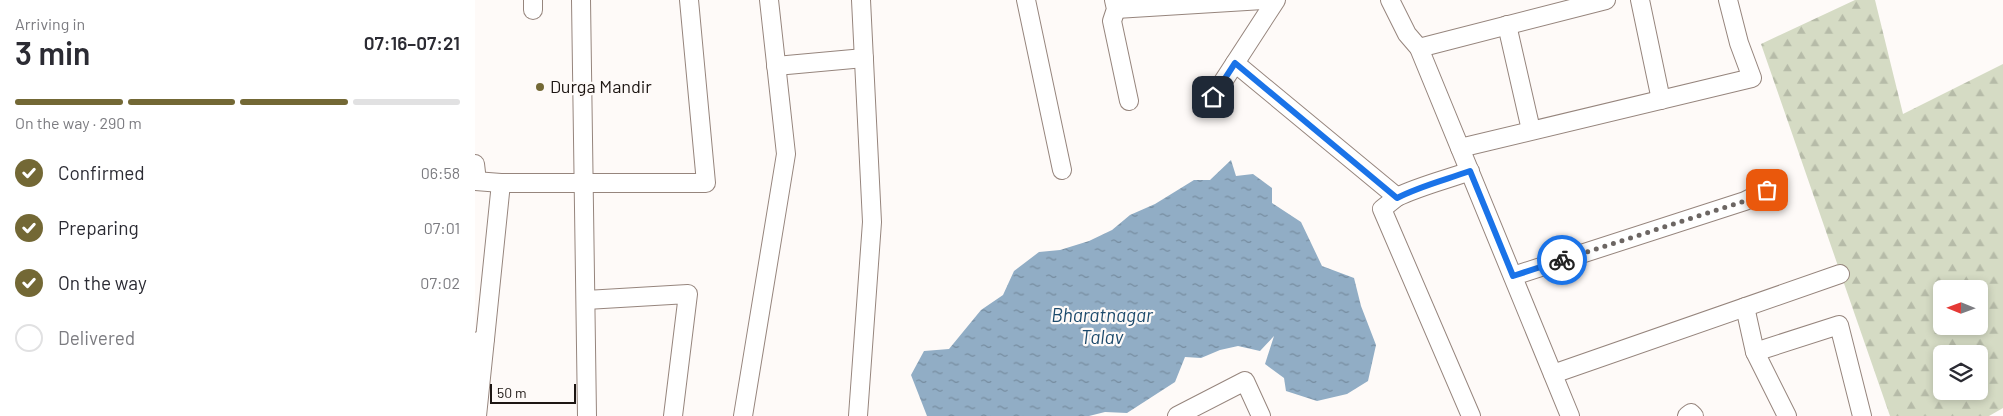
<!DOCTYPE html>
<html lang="en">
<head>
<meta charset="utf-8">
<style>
  body { margin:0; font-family:Barlow,sans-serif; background:#f7f7f7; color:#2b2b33; height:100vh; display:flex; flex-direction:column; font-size:19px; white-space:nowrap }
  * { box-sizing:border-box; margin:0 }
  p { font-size:16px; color:#7c7c81 }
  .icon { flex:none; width:28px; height:28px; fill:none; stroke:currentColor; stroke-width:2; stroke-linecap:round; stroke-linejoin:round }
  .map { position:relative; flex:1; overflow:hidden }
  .drawer { display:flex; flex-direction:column; background:#fff; width:475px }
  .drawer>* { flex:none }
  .needle { width:32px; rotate:271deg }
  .buttons { position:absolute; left:1458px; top:280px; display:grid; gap:10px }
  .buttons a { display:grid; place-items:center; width:55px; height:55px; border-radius:8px; background:#fff; box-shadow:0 2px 8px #0003; font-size:25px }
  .scale { position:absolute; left:15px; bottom:12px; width:86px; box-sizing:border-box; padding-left:5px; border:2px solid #1d1613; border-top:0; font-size:14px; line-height:18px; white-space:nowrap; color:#1d1613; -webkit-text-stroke:4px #fefaf8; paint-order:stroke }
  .pin { position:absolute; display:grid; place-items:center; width:42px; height:42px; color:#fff; margin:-21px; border-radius:10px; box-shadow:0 2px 8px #0006 }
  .courier { position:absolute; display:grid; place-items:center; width:50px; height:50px; margin:-25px; border:4px solid #1a73e8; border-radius:50%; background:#fff; color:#222; box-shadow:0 1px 6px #0007 }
  .head em { font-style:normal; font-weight:600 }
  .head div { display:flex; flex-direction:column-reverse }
  .head { display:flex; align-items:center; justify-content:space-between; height:85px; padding:0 15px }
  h1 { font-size:32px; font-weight:600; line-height:38px }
  .bar { display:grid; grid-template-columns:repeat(4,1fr); gap:8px 5px; align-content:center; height:60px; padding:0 15px }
  .bar i { height:6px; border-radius:4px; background:#e1e1e2 }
  .bar .active { background:#736835 }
  .bar p { grid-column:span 4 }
  ol { padding:0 15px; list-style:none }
  li { display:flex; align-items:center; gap:15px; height:55px }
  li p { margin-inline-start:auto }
  li .icon { padding:5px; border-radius:50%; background:#736835; color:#fff; stroke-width:4 }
  li:last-child { color:#7c7c81 }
  li i { width:28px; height:28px; border:2px solid #e1e1e2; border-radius:50% }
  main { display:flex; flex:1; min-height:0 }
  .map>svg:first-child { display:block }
  .forest { fill:url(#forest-firs); fill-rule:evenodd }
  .water { fill:url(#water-ripples) }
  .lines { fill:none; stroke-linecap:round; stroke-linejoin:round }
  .minor-casing { stroke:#96857d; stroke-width:20 }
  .minor { stroke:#fff; stroke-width:18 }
  .done { stroke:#6c6663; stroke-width:5; stroke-dasharray:0 9 }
  .route { stroke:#1a73e8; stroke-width:6 }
  .poi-dot { fill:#736835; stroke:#fefaf8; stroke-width:2 }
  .labels { text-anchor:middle; stroke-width:4.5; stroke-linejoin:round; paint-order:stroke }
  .poi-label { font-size:18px; fill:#1d1613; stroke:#fefaf8; text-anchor:start }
  .water-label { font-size:19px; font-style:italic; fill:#1c4a6c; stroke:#fefaf8 }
</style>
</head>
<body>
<main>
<section class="drawer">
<div class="head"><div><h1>3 min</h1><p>Arriving in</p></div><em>07:16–07:21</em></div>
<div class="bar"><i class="active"></i><i class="active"></i><i class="active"></i><i></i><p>On the way · 290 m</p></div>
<ol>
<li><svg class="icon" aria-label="check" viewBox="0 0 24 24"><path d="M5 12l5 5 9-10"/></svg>Confirmed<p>06:58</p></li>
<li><svg class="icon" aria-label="check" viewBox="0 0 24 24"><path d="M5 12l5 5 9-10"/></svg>Preparing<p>07:01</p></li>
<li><svg class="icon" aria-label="check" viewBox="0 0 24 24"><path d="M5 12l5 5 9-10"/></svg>On the way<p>07:02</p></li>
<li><i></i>Delivered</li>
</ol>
</section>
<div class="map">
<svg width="1528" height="416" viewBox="0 0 1528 416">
  <defs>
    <pattern id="forest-firs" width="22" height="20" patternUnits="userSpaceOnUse" patternTransform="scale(1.25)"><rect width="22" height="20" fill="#d5dbc4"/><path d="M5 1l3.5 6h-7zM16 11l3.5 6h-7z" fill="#b6bba8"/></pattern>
    <pattern id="water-ripples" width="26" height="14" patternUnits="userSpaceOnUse" patternTransform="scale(1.25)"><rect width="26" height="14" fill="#91adc5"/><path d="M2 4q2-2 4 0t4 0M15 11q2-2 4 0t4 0" fill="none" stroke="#768c9f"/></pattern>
  </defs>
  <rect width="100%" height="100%" fill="#fefaf8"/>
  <path class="forest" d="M1380 0H1400L1428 114 1528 64V408L1514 416H1415L1286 44ZM1466 289H1504V326H1466ZM1466 354H1504V391H1466Z"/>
  <path class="water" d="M756 160 761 176 778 174 797 188V203L826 222 847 266 879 278 886 306 901 345 893 381 872 394 842 401 811 391 809 378 790 364 799 336 785 351 763 346 745 350 726 358 710 357 700 382 652 413 630 412 614 416H452L436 375 449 351 474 349 506 310 528 295 539 271 564 252 585 250 614 241 637 230 655 215 680 204 719 180H735Z"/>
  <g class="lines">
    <defs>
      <g id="minor">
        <path d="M58 0V10"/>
        <path d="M106 0 112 416"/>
        <path d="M551 0 587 170"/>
        <path d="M639 0 641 9 637 21 654 101"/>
        <path d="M915 0 932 34 944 48 1095 416"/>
        <path d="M1165 0 1186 100"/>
        <path d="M641 9 788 0"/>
        <path d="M1032 25 1056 130"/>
        <path d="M944 48 1131 0"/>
        <path d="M760 63 922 197 907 209 996 416"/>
        <path d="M301 66 389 58"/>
        <path d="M738 97 801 0"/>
        <path d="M985 148 1277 78 1264 43 1253 0"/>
        <path d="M0 164 2 181"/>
        <path d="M0 181 26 183H231L214 0"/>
        <path d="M922 197C945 186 970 180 995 171"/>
        <path d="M1038 276 1270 201 1292 190"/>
        <path d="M111 300 213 294 198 416"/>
        <path d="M1270 307 1280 352"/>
        <path d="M10 339 26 183"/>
        <path d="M1 342 10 339 2 416"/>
        <path d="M1078 374 1365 274"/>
        <path d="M268 416 311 154 294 0"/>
        <path d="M383 416 397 222 386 0"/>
        <path d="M702 416 770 381 786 416"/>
        <path d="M1212 416 1216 413 1219 416"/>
        <path d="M1312 416 1280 352 1364 325 1387 416"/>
      </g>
    </defs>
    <use href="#minor" class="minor-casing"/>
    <use href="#minor" class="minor"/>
  </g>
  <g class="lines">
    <path class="done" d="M1087 260 1270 201 1292 190"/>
    <path class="route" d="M738 97 760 63 922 198C945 186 970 180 995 171L1038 276 1087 260"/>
  </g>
  <circle class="poi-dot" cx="65" cy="87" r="5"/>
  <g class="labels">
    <g class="poi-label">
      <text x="75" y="93">Durga Mandir</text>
    </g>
    <g class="water-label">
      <text x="627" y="322">Bharatnagar<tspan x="627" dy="22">Talav</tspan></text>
    </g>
  </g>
</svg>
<div class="buttons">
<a><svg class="needle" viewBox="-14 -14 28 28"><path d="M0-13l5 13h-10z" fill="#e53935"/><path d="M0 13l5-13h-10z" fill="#7c7c81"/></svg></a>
<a><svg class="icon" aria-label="layers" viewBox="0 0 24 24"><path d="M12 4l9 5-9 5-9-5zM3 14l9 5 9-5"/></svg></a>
</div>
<div class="scale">50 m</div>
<div class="pin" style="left:1292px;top:190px;background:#ea580c"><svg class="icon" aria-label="bag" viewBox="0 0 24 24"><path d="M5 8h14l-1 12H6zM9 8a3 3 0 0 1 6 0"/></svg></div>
<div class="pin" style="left:738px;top:97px;background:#1f2937"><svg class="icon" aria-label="home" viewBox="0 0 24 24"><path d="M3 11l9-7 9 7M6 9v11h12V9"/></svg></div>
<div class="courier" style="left:1087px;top:260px"><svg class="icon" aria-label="bike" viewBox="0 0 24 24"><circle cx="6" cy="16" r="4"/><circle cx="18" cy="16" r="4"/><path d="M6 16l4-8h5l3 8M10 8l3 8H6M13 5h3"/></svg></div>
</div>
</main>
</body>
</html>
